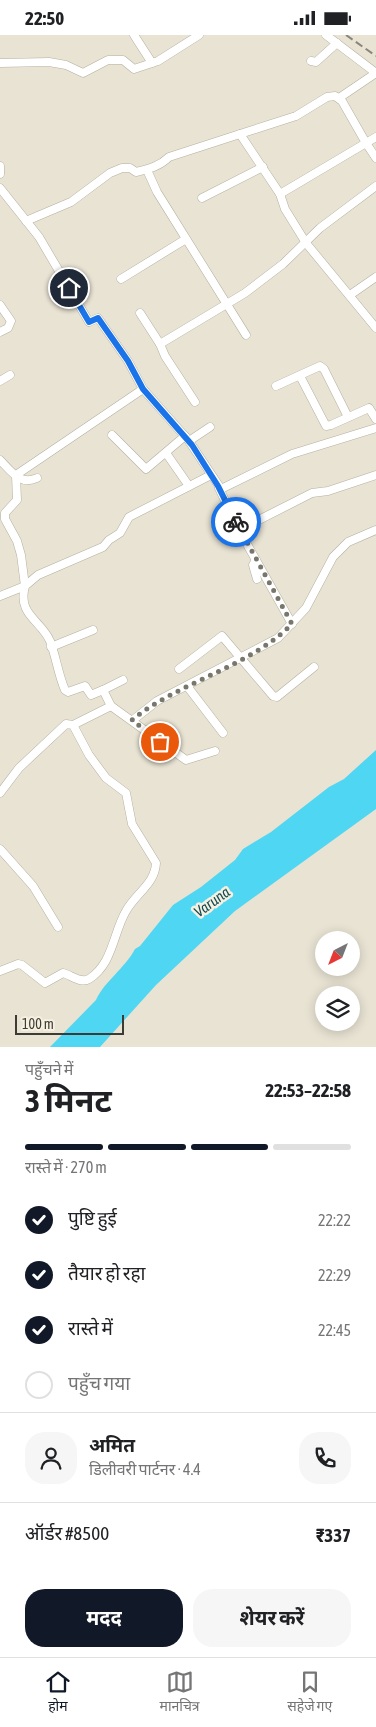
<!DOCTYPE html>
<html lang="hi">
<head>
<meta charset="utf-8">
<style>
  body { margin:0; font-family:"Asap Condensed","Noto Sans Devanagari",sans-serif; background:#f6f6f6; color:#202124; height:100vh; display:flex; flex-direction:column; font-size:19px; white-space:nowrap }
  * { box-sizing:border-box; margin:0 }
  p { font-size:16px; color:#757577 }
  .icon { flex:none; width:28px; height:28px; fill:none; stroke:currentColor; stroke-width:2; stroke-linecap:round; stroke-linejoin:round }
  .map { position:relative; height:1012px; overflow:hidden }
  .details { display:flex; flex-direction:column; background:#fff; flex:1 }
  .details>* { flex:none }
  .needle { width:32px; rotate:222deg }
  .tools { position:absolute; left:315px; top:896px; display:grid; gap:10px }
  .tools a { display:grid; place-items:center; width:45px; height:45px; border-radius:50%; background:#fff; box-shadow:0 2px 12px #0003; font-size:25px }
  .scale { position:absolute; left:15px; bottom:12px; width:109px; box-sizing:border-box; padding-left:5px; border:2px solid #3d3b35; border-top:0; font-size:14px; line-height:18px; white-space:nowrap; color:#3d3b35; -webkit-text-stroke:4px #f5f0e0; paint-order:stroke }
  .pin { position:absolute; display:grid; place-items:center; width:42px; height:42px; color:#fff; margin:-21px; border:2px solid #fff; border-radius:50%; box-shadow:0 1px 5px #0007 }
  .courier { position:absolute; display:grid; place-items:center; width:50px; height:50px; margin:-25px; border:4px solid #1a73e8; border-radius:50%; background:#fff; color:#222; box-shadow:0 1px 6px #0007 }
  .overview em { font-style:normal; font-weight:700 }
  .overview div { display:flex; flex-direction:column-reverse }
  .overview { display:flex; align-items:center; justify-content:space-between; height:85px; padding:0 25px }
  h1 { font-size:32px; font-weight:700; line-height:38px }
  .bar { display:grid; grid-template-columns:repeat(4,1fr); gap:8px 5px; align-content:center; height:60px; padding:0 25px }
  .bar i { height:6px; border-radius:4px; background:#e0e0e0 }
  .bar .active { background:#111827 }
  .bar p { grid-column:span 4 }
  .line { display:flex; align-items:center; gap:12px; padding:0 25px; border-top:1px solid #e0e0e0 }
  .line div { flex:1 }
  .round { display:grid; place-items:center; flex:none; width:52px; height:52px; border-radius:20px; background:#f6f6f6 }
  ol { padding:0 25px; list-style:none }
  li { display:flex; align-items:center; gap:15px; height:55px }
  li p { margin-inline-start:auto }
  li .icon { padding:5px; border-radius:50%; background:#111827; color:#fff; stroke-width:4 }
  li:last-child { color:#757577 }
  li i { width:28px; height:28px; border:2px solid #e0e0e0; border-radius:50% }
  .button { display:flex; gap:10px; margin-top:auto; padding:10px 25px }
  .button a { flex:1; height:58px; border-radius:20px; background:#111827; color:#fff; font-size:20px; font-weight:700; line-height:58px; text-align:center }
  .button a+a { background:#f6f6f6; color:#202124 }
  .status { display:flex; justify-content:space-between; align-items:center; height:35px; padding:0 25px; background:#fff; direction:ltr }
  .status svg { height:14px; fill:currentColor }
  .tabs { display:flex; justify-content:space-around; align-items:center; height:70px; border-top:1px solid #e0e0e0; background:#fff; font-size:14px; color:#757577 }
  .tabs a { display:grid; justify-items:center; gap:2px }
  .tabs .active { color:#111827 }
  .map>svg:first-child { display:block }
  .water { fill:#4fd6f2 }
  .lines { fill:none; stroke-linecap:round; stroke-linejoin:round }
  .minor-casing { stroke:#b5b0a1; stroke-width:9 }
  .minor { stroke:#fff; stroke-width:8 }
  .rail { stroke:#89857b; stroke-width:2; stroke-dasharray:8 4; stroke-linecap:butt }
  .done { stroke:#79766c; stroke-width:5; stroke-dasharray:0 9 }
  .route { stroke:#1a73e8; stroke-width:6 }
  .labels { text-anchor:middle; stroke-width:5; stroke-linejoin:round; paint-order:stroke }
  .water-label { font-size:15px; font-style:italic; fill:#0e4955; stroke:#f5f0e0 }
</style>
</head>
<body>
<div class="status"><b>22:50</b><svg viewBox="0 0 49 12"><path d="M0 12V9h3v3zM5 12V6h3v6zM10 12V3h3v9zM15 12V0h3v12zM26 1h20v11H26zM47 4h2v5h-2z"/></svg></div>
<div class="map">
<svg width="376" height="1012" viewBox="0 0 376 1012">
  <rect width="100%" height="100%" fill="#e8e3d3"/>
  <path class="water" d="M376 715V774L235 876 156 950 100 1012H50L96 965C104 947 125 933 135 914L140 911 173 870 201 852 235 825 243 814 271 797 329 752 344 744Z"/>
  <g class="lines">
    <defs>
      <g id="minor">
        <path d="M134 0 152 28"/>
        <path d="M326 0 376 38"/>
        <path d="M311 26 316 27 337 8"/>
        <path d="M0 28 49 27 66 30 83 38 108 25H123L134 34 158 26 199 0"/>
        <path d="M339 63 376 38"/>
        <path d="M240 99 296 81 327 62 335 61 342 66 366 108 376 102"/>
        <path d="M0 131V139"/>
        <path d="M147 135 157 157 246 300"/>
        <path d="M0 153 39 202 89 287 98 283 128 326 143 354 189 406 221 454 292 419 376 393"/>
        <path d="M280 159 366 108 376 123"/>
        <path d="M202 163 263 132"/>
        <path d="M26 186 71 167 110 138 122 133H130L136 137C149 134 160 131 169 122L240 99 280 159 285 174 306 208 376 293"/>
        <path d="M121 244 186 204"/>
        <path d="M350 260 376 242"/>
        <path d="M0 270 11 286 8 293 0 297"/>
        <path d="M140 278 160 309"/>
        <path d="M300 341 326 391 331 390 369 373 376 384"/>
        <path d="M0 346 10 340"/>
        <path d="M276 351 320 331 324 334 348 382"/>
        <path d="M195 367 165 321 160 309 245 258 283 229 320 193 376 151"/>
        <path d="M112 400 146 434 185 401"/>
        <path d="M189 406 210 392"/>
        <path d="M166 418 189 451"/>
        <path d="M0 425C11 436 20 451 37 443"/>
        <path d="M219 453 239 495 292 589"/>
        <path d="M239 495 312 458 328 456 376 440"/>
        <path d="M256 525 253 530 257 544"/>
        <path d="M0 561 25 551 21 520 17 506 5 484V478L17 465 16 440 143 354"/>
        <path d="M51 612 93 595"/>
        <path d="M179 634 222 601 273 661 277 662 314 632"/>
        <path d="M187 651 223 698"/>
        <path d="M103 655 91 660 85 651 68 657 65 655C58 639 56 621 50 606 41 585 17 580 25 551L38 540 103 512 109 505 120 498 129 482 211 440"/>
        <path d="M111 671 103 655 123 645"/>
        <path d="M133 685 157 666 278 603 306 573 333 522 348 507 376 495"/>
        <path d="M73 690 111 671 186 725 215 716"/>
        <path d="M0 758 19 733 66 689 73 690 89 720 106 743 126 758 132 789 156 828C155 849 136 858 126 876 113 898 113 929 89 944 81 949 71 940 63 938L45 948 22 930 18 929 0 936"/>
        <path d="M0 814 33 851 58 892"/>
      </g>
    </defs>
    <use href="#minor" class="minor-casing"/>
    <use href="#minor" class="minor"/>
    <path class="rail" d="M346 0 376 21"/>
  </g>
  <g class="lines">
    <path class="done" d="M160 707 132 685C180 646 248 633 292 589L236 487"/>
    <path class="route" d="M69 253 89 287 98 283 128 326 143 354 192 410 218 451 236 487"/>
  </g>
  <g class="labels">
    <g class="water-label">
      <text transform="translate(212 867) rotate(-36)" y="5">Varuna</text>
    </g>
  </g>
</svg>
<div class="tools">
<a><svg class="needle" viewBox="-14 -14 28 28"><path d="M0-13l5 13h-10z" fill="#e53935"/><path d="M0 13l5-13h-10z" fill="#757577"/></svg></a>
<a><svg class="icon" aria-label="layers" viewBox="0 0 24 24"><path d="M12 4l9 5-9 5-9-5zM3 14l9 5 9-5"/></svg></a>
</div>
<div class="scale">100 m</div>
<div class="pin" style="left:160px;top:707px;background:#ea580c"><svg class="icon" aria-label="bag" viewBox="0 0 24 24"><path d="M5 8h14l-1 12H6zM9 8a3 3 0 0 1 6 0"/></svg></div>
<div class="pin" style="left:69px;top:253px;background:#1f2937"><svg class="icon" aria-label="home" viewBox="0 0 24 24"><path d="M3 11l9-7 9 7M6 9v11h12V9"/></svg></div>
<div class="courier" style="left:236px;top:487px"><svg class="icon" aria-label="bike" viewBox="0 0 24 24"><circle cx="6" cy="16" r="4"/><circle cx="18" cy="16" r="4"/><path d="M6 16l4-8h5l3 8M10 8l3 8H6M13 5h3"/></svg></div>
</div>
<section class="details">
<div class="overview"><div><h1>3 मिनट</h1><p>पहुँचने में</p></div><em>22:53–22:58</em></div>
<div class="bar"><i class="active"></i><i class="active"></i><i class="active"></i><i></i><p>रास्ते में · 270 m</p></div>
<ol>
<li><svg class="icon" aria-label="check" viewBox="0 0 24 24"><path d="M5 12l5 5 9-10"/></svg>पुष्टि हुई<p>22:22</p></li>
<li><svg class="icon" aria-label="check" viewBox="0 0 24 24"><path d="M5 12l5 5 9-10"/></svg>तैयार हो रहा<p>22:29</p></li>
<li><svg class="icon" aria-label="check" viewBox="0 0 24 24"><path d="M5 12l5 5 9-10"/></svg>रास्ते में<p>22:45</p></li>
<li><i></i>पहुँच गया</li>
</ol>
<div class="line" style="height:90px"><a class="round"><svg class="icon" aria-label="person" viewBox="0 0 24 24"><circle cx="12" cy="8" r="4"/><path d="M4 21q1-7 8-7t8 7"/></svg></a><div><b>अमित</b><p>डिलीवरी पार्टनर · 4.4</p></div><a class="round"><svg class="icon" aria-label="phone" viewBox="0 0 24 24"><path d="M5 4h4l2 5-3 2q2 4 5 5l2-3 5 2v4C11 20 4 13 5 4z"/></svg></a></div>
<div class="line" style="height:65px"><div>ऑर्डर #8500</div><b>₹337</b></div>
<div class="button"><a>मदद</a><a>शेयर करें</a></div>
</section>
<nav class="tabs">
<a class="active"><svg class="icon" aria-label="home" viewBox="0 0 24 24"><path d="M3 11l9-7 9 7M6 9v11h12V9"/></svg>होम</a>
<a><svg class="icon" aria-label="map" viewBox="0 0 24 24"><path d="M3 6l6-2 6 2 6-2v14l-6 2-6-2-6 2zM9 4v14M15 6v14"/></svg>मानचित्र</a>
<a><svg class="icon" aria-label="saved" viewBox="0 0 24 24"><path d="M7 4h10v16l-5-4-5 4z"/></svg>सहेजे गए</a>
</nav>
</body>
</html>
